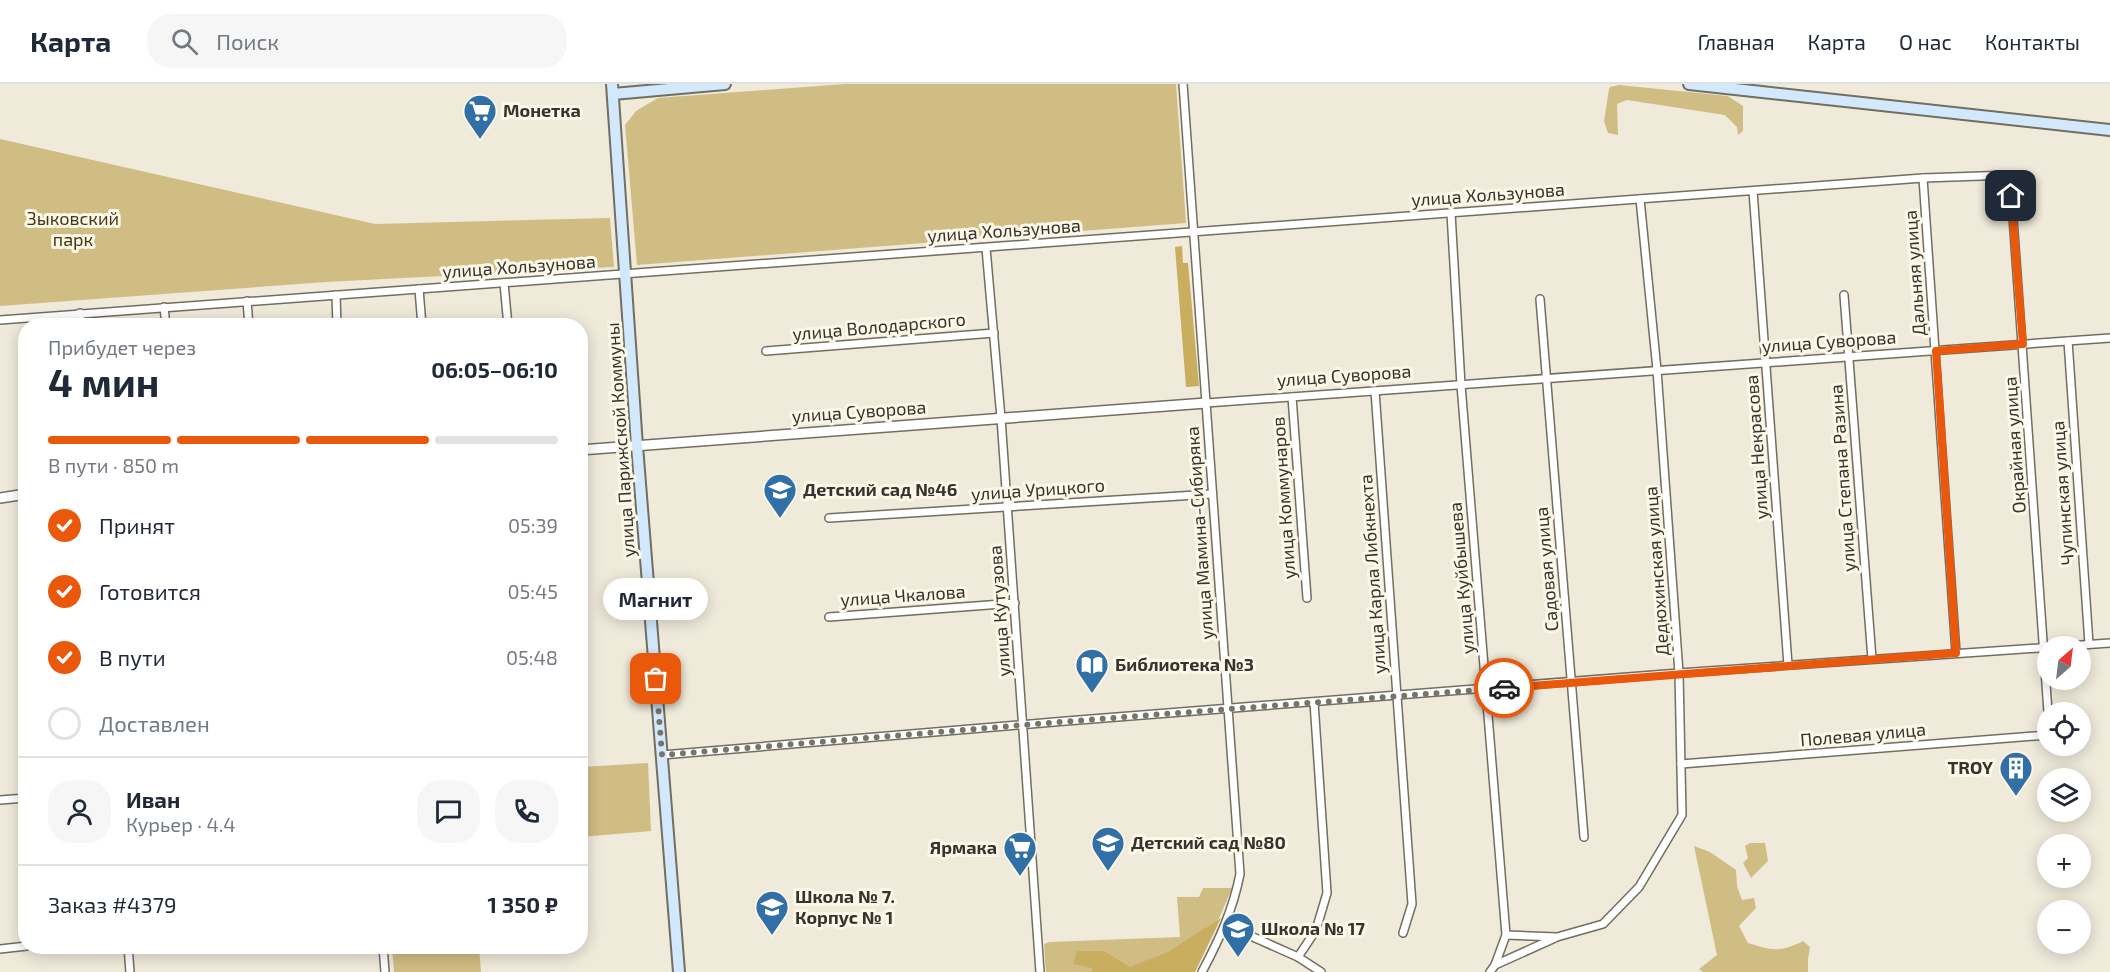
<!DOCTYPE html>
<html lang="ru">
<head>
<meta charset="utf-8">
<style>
  body { margin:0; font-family:"Exo 2",sans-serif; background:#f6f6f7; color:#1f2937; height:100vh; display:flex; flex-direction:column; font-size:22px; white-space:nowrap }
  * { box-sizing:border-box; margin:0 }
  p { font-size:20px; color:#747a83 }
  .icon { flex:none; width:33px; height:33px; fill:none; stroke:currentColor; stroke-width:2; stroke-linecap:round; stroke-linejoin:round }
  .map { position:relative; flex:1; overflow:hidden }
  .details { position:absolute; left:18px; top:234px; width:570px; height:636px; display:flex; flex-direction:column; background:#fff; border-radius:24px; box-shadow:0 3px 15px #0003 }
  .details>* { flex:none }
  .needle { width:39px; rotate:28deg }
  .buttons { position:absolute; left:2037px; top:552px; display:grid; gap:12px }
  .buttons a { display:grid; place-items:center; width:54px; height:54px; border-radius:50%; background:#fff; box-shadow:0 3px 15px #0003; font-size:30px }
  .pin { position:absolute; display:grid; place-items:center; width:51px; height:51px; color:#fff; margin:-26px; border-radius:12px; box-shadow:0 3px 9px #0006 }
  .courier { position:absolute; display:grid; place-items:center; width:60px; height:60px; margin:-30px; border:4px solid #ea580c; border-radius:50%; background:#fff; color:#222; box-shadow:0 2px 8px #0007 }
  .bubble { position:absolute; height:42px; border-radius:21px; background:#fff; box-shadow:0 3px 15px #0003; font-size:20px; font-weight:700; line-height:42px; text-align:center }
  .head em { font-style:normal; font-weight:700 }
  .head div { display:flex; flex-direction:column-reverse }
  .head { display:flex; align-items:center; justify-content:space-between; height:102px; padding:0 30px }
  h1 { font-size:39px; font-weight:700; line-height:45px }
  .bar { display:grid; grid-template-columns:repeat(4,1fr); gap:9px 6px; align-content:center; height:72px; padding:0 30px }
  .bar i { height:8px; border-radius:4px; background:#e0e1e3 }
  .bar .selected { background:#ea580c }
  .bar p { grid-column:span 4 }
  .line { display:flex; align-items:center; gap:15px; padding:0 30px; border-top:2px solid #e0e1e3 }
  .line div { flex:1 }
  .round { display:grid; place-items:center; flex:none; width:63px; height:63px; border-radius:24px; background:#f6f6f7 }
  ol { padding:0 30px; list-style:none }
  li { display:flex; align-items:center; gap:18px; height:66px }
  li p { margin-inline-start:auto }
  li .icon { padding:6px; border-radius:50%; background:#ea580c; color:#fff; stroke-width:4 }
  li:last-child { color:#747a83 }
  li i { width:33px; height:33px; border:3px solid #e0e1e3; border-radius:50% }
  header { display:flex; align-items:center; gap:36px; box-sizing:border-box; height:84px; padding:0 30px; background:#fff; border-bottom:2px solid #e0e1e3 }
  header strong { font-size:28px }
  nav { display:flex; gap:33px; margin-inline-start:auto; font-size:21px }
  .search { width:420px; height:54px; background:#f6f6f7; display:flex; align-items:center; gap:15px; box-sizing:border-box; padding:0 21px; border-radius:24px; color:#747a83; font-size:22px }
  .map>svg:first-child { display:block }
  .green { fill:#d0bd84 }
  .forest { fill:#c9ae5f }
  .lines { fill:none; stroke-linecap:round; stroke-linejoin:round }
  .minor-casing { stroke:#726e60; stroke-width:10 }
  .tertiary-casing { stroke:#726e60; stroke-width:12 }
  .secondary-casing { stroke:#726e60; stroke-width:14 }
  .minor { stroke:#fff; stroke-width:7 }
  .tertiary { stroke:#fff; stroke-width:9 }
  .secondary { stroke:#d2e9fd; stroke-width:10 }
  .done { stroke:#77746a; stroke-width:6; stroke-dasharray:0 10.8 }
  .route { stroke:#ea580c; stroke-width:8 }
  .labels { text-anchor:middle; stroke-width:6; stroke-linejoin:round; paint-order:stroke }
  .poi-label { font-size:18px; font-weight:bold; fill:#36342e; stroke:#fcf7e7; text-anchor:start }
  .street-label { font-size:18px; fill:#36342e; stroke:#fcf7e7 }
  .park-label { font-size:18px; fill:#433714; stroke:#fcf7e7 }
</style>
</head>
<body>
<header>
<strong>Карта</strong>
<div class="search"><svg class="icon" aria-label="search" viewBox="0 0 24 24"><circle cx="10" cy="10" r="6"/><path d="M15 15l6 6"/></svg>Поиск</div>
<nav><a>Главная</a><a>Карта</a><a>О нас</a><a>Контакты</a></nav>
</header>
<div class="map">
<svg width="2110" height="888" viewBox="0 0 2110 888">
  <rect width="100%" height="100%" fill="#efeada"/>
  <g class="green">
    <path d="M845 0H1176L1186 139 637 181 625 41 636 27 658 14Z"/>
    <path d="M1619 1 1728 12 1743 22V47L1738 51 1737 43 1725 31 1627 16 1617 20 1618 51 1608 49 1604 37 1609 5 1610 3Z"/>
    <path d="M0 55 375 140 610 134 614 183 326 198 0 222Z"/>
    <path d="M648 679 651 747 581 753V683Z"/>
    <path d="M1750 759H1765L1768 777 1751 794 1743 779 1748 774 1745 762Z"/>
    <path d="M1694 762 1710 768 1736 786 1737 802 1742 816 1754 814 1756 824 1739 842 1748 859C1771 866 1780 869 1803 857L1810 863 1808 875V888H1703L1699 885 1717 871Z"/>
    <path d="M1203 804H1232L1221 830 1193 888H1046L1044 860 1049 858 1180 853 1177 813H1199Z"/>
    <path d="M392 863H479L481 888H394Z"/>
  </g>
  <g class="forest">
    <path d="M1182 162 1183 179H1188L1199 302 1186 303 1175 163Z"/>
    <path d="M1221 834 1195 888H1092V884L1073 880 1077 867H1104L1130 883 1168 868Z"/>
  </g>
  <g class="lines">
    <defs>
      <g id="minor">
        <path d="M1183 0 1240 790C1233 826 1219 856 1202 888"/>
        <path d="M1923 94 1956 569"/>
        <path d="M1753 107 1788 581"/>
        <path d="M1451 129 1461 301 1506 851 1495 881 1490 888"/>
        <path d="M986 164 1001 334 1040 888"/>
        <path d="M504 199 508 242"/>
        <path d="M419 205 422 242"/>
        <path d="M336 211 337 242"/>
        <path d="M1844 211 1872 575"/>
        <path d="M1540 215 1584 753"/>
        <path d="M247 217 249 242"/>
        <path d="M164 223 166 242"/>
        <path d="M80 229 81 242"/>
        <path d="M0 236 1923 94 2010 91 2048 628"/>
        <path d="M2068 257 2089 560"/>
        <path d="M766 267 994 249"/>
        <path d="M1375 307 1412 820 1403 849"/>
        <path d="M1292 313 1307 514"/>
        <path d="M1206 319 2110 254"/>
        <path d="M829 434 1212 410"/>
        <path d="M829 533 1015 519"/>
        <path d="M662 671 1066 637 1679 589 2110 559"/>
        <path d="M1681 680 2048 651"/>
        <path d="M0 716 26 714"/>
        <path d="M1226 841 1298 873 1321 888"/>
        <path d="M1506 851 1557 853 1603 840 1639 803 1682 731 1679 589 1657 286 1640 115"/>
        <path d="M128 862 130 888"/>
        <path d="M383 862 385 888"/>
        <path d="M0 865 27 862"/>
        <path d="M1298 873 1316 846 1327 809 1314 618"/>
        <path d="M1495 881 1555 854"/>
      </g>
      <g id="tertiary">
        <path d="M580 366 1206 319"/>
        <path d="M0 414 26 410"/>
      </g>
      <g id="secondary">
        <path d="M612 0 637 362 679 888"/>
        <path d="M1689 0 2110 46"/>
        <path d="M613 10 725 0"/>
      </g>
    </defs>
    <use href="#minor" class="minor-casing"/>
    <use href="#tertiary" class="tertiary-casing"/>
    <use href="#secondary" class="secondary-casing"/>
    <use href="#minor" class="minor"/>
    <use href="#tertiary" class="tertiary"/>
    <use href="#secondary" class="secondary"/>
  </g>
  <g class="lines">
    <path class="done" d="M656 595 662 671 1060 638 1504 604"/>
    <path class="route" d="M1504 604 1956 569 1936 267 2023 260 2011 112"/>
  </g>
  <defs>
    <symbol id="supermarket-pin" viewBox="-11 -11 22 30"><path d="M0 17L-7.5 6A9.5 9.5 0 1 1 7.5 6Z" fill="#3070a6" stroke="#fcf7e7"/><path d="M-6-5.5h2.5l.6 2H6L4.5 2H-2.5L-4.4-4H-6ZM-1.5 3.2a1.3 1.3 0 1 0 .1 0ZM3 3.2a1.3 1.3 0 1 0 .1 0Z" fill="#fff"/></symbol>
    <symbol id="school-pin" viewBox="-11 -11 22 30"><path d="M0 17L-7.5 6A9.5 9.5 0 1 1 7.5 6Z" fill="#3070a6" stroke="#fcf7e7"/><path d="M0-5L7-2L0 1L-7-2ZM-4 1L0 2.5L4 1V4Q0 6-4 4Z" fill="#fff"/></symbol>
    <symbol id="library-pin" viewBox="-11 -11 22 30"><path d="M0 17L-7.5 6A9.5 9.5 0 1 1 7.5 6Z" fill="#3070a6" stroke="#fcf7e7"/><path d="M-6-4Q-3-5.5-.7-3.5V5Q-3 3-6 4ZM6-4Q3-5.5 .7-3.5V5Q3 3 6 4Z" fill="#fff"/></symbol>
    <symbol id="building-pin" viewBox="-11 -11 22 30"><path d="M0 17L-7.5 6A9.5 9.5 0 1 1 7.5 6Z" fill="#3070a6" stroke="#fcf7e7"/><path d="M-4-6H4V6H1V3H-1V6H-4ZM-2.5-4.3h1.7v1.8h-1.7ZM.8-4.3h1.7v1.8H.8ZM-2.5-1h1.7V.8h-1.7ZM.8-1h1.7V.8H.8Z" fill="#fff"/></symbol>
  </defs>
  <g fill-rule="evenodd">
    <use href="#supermarket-pin" x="461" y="8" width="38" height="52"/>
    <use href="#school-pin" x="761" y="387" width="38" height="52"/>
    <use href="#library-pin" x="1073" y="562" width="38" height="52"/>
    <use href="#building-pin" x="1997" y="665" width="38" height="52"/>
    <use href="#school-pin" x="1089" y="740" width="38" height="52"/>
    <use href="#supermarket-pin" x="1001" y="745" width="38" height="52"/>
    <use href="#school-pin" x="753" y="804" width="38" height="52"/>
    <use href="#school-pin" x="1219" y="826" width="38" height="52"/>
  </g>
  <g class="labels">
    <g class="poi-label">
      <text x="503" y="33">Монетка</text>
      <text x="803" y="412">Детский сад №46</text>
      <text x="1115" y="587">Библиотека №3</text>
      <text x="1993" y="690" text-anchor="end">TROY</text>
      <text x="1131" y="765">Детский сад №80</text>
      <text x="997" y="770" text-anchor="end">Ярмака</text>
      <text x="795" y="819">Школа № 7.<tspan x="795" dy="21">Корпус № 1</tspan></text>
      <text x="1261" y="851">Школа № 17</text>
    </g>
    <g class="street-label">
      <text transform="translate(1488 111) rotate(-4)" y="6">улица Хользунова</text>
      <text transform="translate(1004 147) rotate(-4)" y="6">улица Хользунова</text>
      <text transform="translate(519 183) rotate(-4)" y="6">улица Хользунова</text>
      <text transform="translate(1915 189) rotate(-94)" y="6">Дальняя улица</text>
      <text transform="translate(879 243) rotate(-5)" y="6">улица Володарского</text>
      <text transform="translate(1829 258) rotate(-4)" y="6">улица Суворова</text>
      <text transform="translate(1344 292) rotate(-4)" y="6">улица Суворова</text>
      <text transform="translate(859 328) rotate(-4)" y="6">улица Суворова</text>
      <text transform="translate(621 356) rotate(-94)" y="6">улица Парижской Коммуны</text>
      <text transform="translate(2015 361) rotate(-94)" y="6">Окрайная улица</text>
      <text transform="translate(1757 363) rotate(-94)" y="6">улица Некрасова</text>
      <text transform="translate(1843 394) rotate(-94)" y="6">улица Степана Разина</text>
      <text transform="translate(1038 406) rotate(-4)" y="6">улица Урицкого</text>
      <text transform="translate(2063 409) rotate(-94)" y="6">Чупинская улица</text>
      <text transform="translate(1284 414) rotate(-94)" y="6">улица Коммунаров</text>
      <text transform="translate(1200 449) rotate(-94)" y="6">улица Мамина-Сибиряка</text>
      <text transform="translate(1547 485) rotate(-95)" y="6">Садовая улица</text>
      <text transform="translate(1657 487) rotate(-94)" y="6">Дедюхинская улица</text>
      <text transform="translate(1373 490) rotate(-94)" y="6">улица Карла Либкнехта</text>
      <text transform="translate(1462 494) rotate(-95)" y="6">улица Куйбышева</text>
      <text transform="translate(903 512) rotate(-4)" y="6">улица Чкалова</text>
      <text transform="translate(1000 527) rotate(-94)" y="6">улица Кутузова</text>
      <text transform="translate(1863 651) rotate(-5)" y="6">Полевая улица</text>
    </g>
    <g class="park-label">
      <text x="73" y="141">Зыковский<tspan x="73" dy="21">парк</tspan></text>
    </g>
  </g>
</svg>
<div class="buttons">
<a><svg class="needle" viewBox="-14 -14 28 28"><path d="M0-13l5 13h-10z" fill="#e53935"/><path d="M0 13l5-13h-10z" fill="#747a83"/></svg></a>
<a><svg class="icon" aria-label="locate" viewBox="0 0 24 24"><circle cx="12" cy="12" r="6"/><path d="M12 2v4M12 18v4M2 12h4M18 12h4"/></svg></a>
<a><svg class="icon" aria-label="layers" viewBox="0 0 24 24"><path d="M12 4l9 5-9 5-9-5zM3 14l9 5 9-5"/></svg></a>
<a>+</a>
<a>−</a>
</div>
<div class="pin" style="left:656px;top:595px;background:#ea580c"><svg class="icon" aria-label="bag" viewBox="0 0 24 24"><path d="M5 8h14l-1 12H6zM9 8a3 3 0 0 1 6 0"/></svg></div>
<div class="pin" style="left:2011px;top:112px;background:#1f2937"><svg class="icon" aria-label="home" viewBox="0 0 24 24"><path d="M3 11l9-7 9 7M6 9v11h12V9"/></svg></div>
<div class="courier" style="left:1504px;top:604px"><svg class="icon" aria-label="car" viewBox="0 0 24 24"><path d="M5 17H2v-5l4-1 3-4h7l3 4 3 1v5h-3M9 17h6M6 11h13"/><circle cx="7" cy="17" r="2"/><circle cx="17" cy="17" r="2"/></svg></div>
<div class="bubble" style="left:603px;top:494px;width:105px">Магнит</div>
<section class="details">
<div class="head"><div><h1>4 мин</h1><p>Прибудет через</p></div><em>06:05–06:10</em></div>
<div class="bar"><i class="selected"></i><i class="selected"></i><i class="selected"></i><i></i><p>В пути · 850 m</p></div>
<ol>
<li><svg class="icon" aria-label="check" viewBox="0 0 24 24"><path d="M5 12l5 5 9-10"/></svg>Принят<p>05:39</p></li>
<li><svg class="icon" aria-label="check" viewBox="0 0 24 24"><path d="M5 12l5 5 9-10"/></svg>Готовится<p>05:45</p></li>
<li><svg class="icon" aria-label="check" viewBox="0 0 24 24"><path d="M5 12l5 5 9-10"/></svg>В пути<p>05:48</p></li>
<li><i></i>Доставлен</li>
</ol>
<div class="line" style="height:108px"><a class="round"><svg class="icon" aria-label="person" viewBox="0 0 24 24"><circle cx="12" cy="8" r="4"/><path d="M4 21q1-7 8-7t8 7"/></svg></a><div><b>Иван</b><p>Курьер · 4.4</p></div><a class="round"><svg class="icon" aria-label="chat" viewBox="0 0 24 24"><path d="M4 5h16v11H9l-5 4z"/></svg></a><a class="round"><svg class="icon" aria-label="phone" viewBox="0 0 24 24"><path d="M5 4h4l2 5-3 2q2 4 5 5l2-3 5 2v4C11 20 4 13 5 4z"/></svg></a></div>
<div class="line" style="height:78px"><div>Заказ #4379</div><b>1 350 ₽</b></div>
</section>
</div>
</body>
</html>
